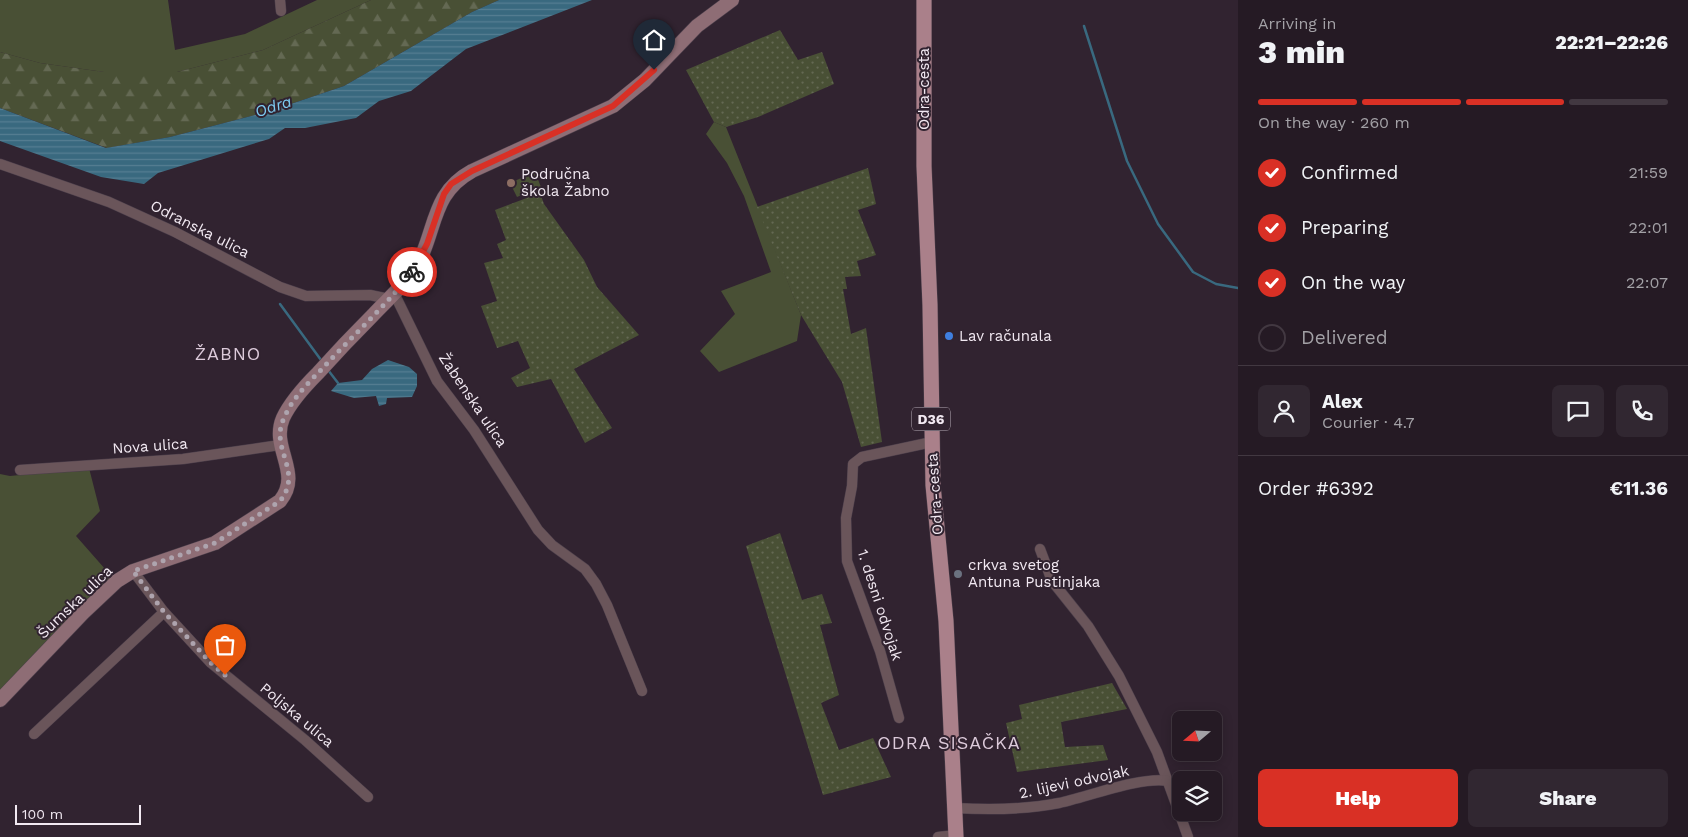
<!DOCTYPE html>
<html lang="en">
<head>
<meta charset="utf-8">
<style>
  body { margin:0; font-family:"Work Sans",sans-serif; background:#312731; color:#f1f3f6; height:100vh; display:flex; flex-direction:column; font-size:19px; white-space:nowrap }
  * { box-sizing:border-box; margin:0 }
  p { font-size:16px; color:#a3a1a6 }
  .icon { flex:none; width:28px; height:28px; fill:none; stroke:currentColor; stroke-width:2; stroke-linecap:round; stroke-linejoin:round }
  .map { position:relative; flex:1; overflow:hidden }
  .panel { display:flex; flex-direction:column; background:#251a24; width:450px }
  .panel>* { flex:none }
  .needle { width:32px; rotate:251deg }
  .tools { position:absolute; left:1172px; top:711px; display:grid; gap:10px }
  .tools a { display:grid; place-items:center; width:50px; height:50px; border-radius:8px; background:#251a24; box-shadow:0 2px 12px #0003,0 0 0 1px #423841; font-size:25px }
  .scale { position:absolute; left:15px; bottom:12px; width:126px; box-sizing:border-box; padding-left:5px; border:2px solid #f2e9f2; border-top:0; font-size:14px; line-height:18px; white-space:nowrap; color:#f2e9f2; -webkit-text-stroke:4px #312330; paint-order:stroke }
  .pin { position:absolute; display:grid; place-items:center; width:42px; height:42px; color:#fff; margin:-51px -21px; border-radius:50% 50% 50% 0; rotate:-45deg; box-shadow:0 0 5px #0007 }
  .pin .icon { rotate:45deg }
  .courier { position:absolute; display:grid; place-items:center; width:50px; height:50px; margin:-25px; border:4px solid #d93025; border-radius:50%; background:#fff; color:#222; box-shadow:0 1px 6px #0007 }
  .headline em { font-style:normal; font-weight:800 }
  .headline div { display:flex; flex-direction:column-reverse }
  .headline { display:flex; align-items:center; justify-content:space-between; height:85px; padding:0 20px }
  h1 { font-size:32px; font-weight:800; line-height:38px }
  .bar { display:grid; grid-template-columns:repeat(4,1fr); gap:8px 5px; align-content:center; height:60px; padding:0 20px }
  .bar i { height:6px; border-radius:4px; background:#423841 }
  .bar .active { background:#d93025 }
  .bar p { grid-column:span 4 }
  .line { display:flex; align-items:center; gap:12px; padding:0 20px; border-top:1px solid #423841 }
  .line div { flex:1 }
  .round { display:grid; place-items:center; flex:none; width:52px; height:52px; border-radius:8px; background:#312731 }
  ol { padding:0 20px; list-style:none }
  li { display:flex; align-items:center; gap:15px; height:55px }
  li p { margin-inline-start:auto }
  li .icon { padding:5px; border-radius:50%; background:#d93025; color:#fff; stroke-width:4 }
  li:last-child { color:#a3a1a6 }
  li i { width:28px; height:28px; border:2px solid #423841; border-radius:50% }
  .action { display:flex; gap:10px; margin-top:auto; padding:10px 20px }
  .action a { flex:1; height:58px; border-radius:8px; background:#d93025; color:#fff; font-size:20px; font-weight:800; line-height:58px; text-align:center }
  .action a+a { background:#312731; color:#f1f3f6 }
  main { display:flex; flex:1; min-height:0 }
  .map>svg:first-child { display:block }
  .green { fill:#495035 }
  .forest { fill:url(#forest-firs) }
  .garden { fill:url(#garden-dots) }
  .water { fill:url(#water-rules) }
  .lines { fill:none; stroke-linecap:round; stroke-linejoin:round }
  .stream { stroke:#39697f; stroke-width:2.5 }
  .street-casing { stroke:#4c3f4b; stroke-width:11 }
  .secondary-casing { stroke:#4c3f4b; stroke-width:15 }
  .primary-casing { stroke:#4c3f4b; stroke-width:16 }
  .street { stroke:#6a555a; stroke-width:10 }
  .secondary { stroke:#8e6d75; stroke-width:14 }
  .primary { stroke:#aa808a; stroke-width:15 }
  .done { stroke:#aea4ae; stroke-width:5; stroke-dasharray:0 9 }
  .route { stroke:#d93025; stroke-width:6 }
  .education-dot { fill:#8d6e63; stroke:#312330; stroke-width:2 }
  .shop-dot { fill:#3f7fe0; stroke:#312330; stroke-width:2 }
  .worship-dot { fill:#6b7280; stroke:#312330; stroke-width:2 }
  .labels { text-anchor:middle; stroke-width:4; stroke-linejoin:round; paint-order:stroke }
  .shield { fill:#312330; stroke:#b8aeb8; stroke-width:1 }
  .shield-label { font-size:14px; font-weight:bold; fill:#f2e9f2 }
  .street-label { font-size:15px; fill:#f2e9f2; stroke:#312330 }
  .poi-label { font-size:15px; fill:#f2e9f2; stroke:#312330; text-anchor:start }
  .water-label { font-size:16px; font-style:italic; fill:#7dcbf0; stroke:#312330 }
  .quarter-label { font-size:18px; letter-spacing:1px; fill:#dccada; stroke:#312330 }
</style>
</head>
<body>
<main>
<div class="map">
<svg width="1238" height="837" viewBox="0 0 1238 837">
  <defs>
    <pattern id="forest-firs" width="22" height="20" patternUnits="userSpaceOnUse" patternTransform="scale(1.25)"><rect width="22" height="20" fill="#495035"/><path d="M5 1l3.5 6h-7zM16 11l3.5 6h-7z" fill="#646953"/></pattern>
    <pattern id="garden-dots" width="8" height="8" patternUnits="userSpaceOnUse" patternTransform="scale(1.25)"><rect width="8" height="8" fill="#495035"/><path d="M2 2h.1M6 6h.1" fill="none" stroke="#646953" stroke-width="1.8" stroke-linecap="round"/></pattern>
    <pattern id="water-rules" width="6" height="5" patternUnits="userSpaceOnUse" patternTransform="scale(1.25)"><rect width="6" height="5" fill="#39697f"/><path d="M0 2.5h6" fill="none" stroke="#567e92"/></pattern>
  </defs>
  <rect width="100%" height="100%" fill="#312330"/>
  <g class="green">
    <path d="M0 0H168L175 50 245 34 317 0H371L263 50 177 72H104L40 63 0 52Z"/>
    <path d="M714 122 726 127 801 315 797 341 719 372 700 351 735 314 721 291 771 272 744 196 727 163 706 134Z"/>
    <path d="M535 172 541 187 517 197 510 183Z"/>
    <path d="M89 468 100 511 76 536 113 578 0 695V474L10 476Z"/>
  </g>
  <path class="forest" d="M371 0H499L472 12 344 86 270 111 170 137 107 148 0 108V52L40 63 104 72H177L263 50Z"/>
  <g class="garden">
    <path d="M780 30 798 60 822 52 834 84 758 117 726 127 714 122 686 70Z"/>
    <path d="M868 168 876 204 858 210 876 255 857 261 861 276 845 277 847 289H843L851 334 866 328 882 442 861 447 842 382 801 315 757 207Z"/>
    <path d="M540 193 544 204 584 260 597 287 639 335 574 369 612 428 585 443 551 379 517 387 511 378 530 368 518 341 497 348 481 306 497 301 484 263 503 258 497 244 506 240 495 210Z"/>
    <path d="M780 533 802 600 822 594 832 623 820 625 839 695 821 703 839 750 873 738 891 777 823 795 746 546Z"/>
    <path d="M1112 683 1127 709 1061 722 1065 747 1103 745 1108 760 1017 772 1006 723 1022 719 1019 705Z"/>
  </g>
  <g class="water">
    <path d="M499 0H592L466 49 411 91 379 101 356 118 305 128H285L269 139 158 173 144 184 101 177 0 141V108L106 148 170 137 270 111 344 86 472 12Z"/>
    <path d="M388 360 409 367 417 374V386L412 397 387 398 386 404 379 406 376 396 354 398 331 391 338 383 362 380 372 369Z"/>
  </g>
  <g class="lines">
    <g class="stream">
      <path d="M1084 26 1127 161 1158 224 1193 272 1216 284 1238 288"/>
      <path d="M280 304 321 360"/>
      <path d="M328 370 338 383"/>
    </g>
    <defs>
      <g id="street">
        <path d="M280 0 281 11"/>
        <path d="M0 164 109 202 175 232 280 287 306 296 370 295 389 299"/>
        <path d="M394 293 437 381 474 430 538 530 552 545 585 569 596 584 607 605 642 691"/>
        <path d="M20 470 183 459 280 445"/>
        <path d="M1040 549 1052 581 1088 626 1119 676 1157 752 1188 837"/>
        <path d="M133 571 164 612 211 663 305 740 368 797"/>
        <path d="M899 718 880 651 847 561 846 518 852 486 853 464 862 457 932 442"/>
        <path d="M34 734 164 612"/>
        <path d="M955 808C991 810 1024 810 1059 803 1087 797 1142 776 1168 781"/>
        <path d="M938 837 956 835"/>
      </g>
      <path id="secondary" d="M0 700 83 613 117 581 133 571 215 543 280 501C303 473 270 448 283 418 291 401 305 386 318 373 336 353 354 334 373 315 386 301 401 288 412 273 438 235 428 195 472 171L613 106 645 80 697 26 732 0"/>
      <path id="primary" d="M924 0V166L930 305 933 485 946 621 956 837"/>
    </defs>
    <use href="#street" class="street-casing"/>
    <use href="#secondary" class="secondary-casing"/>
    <use href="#primary" class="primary-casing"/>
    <use href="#street" class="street"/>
    <use href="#secondary" class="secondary"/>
    <use href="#primary" class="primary"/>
  </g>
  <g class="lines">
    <path class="done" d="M225 675 211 663 164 612 133 571 215 543 280 501C304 471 269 449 284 418 292 399 307 384 321 370 351 337 385 307 412 272"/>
    <path class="route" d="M412 272 427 244 444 194 451 184 472 171 613 106 654 70"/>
  </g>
  <circle class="education-dot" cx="511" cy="183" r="5"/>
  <circle class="shop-dot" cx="949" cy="336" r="5"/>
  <circle class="worship-dot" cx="958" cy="574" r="5"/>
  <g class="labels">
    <rect class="shield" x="912" y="407.5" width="38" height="23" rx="4"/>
    <g class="shield-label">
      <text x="931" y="424">D36</text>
    </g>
    <g class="street-label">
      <text transform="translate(924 89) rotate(-90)" y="5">Odra-cesta</text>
      <text transform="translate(200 229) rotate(27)" y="5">Odranska ulica</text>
      <text transform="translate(473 400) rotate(56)" y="5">Žabenska ulica</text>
      <text transform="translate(150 446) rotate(-4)" y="5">Nova ulica</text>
      <text transform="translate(935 494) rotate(-94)" y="5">Odra-cesta</text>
      <text transform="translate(75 602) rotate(-44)" y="5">Šumska ulica</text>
      <text transform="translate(880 605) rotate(72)" y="5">1. desni odvojak</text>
      <text transform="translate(297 715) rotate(40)" y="5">Poljska ulica</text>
      <text transform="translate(1074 782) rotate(-12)" y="5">2. lijevi odvojak</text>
    </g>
    <g class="poi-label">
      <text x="521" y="179">Područna<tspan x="521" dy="17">škola Žabno</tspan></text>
      <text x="959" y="341">Lav računala</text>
      <text x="968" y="570">crkva svetog<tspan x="968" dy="17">Antuna Pustinjaka</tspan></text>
    </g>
    <g class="water-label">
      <text transform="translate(273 106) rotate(-18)" y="6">Odra</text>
    </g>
    <g class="quarter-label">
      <text x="228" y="360">ŽABNO</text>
      <text x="949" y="749">ODRA SISAČKA</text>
    </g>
  </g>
</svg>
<div class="tools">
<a><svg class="needle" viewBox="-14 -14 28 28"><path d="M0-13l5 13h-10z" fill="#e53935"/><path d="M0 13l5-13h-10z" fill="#a3a1a6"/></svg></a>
<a><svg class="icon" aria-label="layers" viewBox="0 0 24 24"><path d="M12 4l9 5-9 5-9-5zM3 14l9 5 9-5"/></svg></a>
</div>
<div class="scale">100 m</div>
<div class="pin" style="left:225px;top:675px;background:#ea580c"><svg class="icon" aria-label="bag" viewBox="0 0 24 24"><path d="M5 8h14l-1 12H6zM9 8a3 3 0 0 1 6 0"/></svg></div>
<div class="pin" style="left:654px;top:70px;background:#1f2937"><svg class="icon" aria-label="home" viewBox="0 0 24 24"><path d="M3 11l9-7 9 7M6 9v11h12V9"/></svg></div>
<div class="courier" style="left:412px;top:272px"><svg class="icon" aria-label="bike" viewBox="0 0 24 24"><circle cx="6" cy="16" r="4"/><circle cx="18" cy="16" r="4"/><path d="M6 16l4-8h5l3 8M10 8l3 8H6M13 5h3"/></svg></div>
</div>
<section class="panel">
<div class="headline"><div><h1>3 min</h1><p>Arriving in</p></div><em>22:21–22:26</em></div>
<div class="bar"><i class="active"></i><i class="active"></i><i class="active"></i><i></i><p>On the way · 260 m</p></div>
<ol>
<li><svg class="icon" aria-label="check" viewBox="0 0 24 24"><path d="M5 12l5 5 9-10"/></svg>Confirmed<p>21:59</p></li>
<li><svg class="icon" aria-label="check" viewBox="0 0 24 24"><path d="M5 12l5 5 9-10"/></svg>Preparing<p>22:01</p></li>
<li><svg class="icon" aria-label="check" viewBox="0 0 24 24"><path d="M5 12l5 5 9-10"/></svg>On the way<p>22:07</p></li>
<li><i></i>Delivered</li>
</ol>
<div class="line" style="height:90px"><a class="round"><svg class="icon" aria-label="person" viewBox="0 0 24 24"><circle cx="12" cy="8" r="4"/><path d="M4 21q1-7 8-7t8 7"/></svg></a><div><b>Alex</b><p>Courier · 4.7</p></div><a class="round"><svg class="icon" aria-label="chat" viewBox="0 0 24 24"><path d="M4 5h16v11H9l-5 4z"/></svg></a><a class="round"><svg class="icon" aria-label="phone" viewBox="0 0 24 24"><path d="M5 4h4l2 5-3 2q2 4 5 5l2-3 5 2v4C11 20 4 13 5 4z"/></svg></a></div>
<div class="line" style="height:65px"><div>Order #6392</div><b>€11.36</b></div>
<div class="action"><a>Help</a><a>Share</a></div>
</section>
</main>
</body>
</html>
